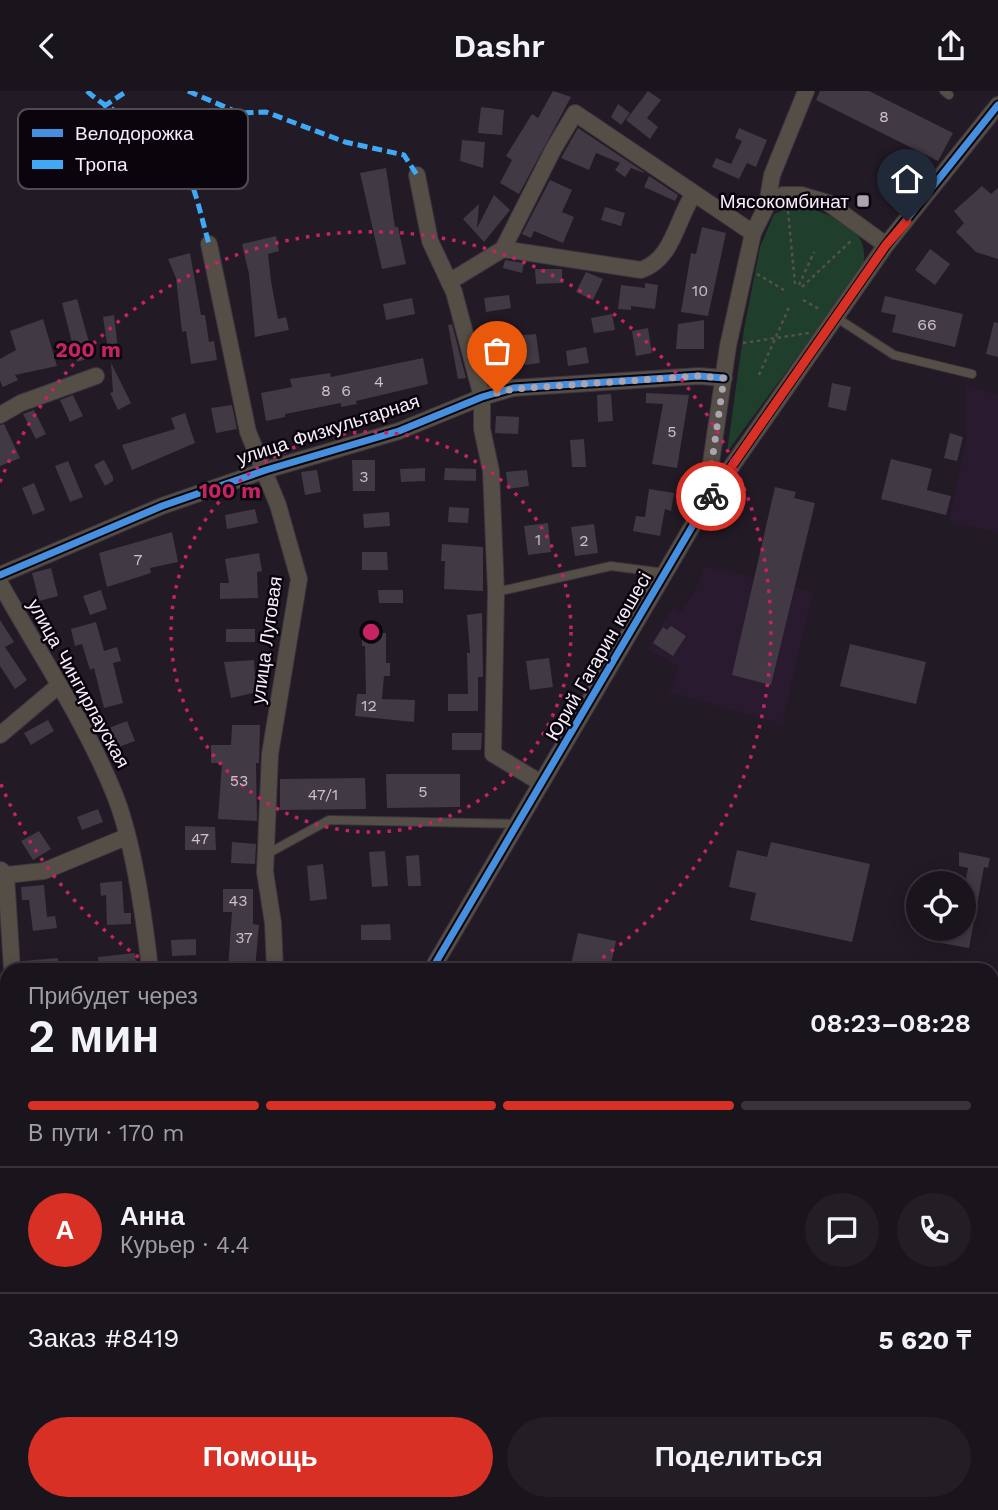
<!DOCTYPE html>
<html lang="ru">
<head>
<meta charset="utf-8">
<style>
  body { margin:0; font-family:"Work Sans",sans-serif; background:#231d25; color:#f1f3f6; height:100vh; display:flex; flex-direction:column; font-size:26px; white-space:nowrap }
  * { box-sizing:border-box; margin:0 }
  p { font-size:23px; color:#9f9ea3 }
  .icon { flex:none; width:38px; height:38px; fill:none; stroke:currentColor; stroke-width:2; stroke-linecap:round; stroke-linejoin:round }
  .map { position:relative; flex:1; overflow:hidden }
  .side { position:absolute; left:0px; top:872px; width:999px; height:548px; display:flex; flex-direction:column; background:#1a141c; border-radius:21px 21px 0 0; box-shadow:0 4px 18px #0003,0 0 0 2px #38333b }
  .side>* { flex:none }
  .fabs { position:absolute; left:906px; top:780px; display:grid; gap:14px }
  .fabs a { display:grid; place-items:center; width:70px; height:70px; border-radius:50%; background:#1a141c; box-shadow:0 4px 18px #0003,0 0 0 2px #38333b; font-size:35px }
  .pin { position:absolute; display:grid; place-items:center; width:60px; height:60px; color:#fff; margin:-72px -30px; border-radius:50% 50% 50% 0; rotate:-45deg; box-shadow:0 0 7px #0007 }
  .pin .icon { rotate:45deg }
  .courier { position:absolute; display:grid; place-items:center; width:70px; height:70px; margin:-35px; border:5px solid #d93025; border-radius:50%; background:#fff; color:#222; box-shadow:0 2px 9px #0007 }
  .headline em { font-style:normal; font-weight:600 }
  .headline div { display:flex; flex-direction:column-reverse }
  .headline { display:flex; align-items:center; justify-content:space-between; height:119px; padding:0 28px }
  h1 { font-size:46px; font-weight:600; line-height:52px }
  .bar { display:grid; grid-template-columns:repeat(4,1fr); gap:10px 7px; align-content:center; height:84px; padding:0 28px }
  .bar i { height:9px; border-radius:5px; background:#38333b }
  .bar .selected { background:#d93025 }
  .bar p { grid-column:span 4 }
  .line { display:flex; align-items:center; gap:18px; padding:0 28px; border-top:2px solid #38333b }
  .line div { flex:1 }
  .round { display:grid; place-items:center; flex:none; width:74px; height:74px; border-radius:37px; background:#231d25 }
  .button { display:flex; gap:14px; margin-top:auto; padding:14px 28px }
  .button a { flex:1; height:80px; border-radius:42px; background:#d93025; color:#fff; font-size:28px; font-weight:600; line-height:80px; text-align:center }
  .button a+a { background:#231d25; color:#f1f3f6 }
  header { display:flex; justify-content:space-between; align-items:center; height:91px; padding:0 28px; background:#1a141c; font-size:32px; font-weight:600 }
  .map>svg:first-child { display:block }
  .built { fill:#2a1a30 }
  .green { fill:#1f3e2c }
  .building { fill:#413944 }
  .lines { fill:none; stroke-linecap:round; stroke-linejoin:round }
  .service-casing { stroke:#3b343e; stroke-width:10 }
  .minor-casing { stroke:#3b343e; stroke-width:18 }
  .path { stroke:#56504d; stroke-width:2.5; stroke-dasharray:3.5 3.5; stroke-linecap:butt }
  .service { stroke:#554e47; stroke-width:8 }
  .minor { stroke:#554e47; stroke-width:16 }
  .quiet { stroke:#3fa9f5; stroke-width:5; stroke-dasharray:10 5; stroke-linecap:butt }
  .cycleway-casing { stroke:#0a050c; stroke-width:11 }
  .cycleway { stroke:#468fdf; stroke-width:7 }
  .done { stroke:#aca4b0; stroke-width:7; stroke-dasharray:0 12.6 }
  .route { stroke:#d93025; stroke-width:9 }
  .ring { fill:none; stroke:#c52363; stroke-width:3.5; stroke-dasharray:3.5 7 }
  .poi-dot { fill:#aca4b0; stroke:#0a050c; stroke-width:2.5 }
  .labels { text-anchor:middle; stroke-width:5; stroke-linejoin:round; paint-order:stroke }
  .number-label { font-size:16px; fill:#cac1cd }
  .poi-label { font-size:19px; fill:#f7eefb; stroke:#0a050c; text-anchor:end }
  .street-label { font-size:19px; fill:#f7eefb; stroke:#0a050c }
  .key { fill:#0a050c; stroke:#514b54; stroke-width:2 }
  .key-label { font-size:19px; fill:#f7eefb }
  .centre { fill:#c52363; stroke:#0a050c; stroke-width:3.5 }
  .ring-label { font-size:21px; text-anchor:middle; font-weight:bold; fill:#c52363; stroke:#0a050c; stroke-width:5; stroke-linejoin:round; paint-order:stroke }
</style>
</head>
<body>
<header><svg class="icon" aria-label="back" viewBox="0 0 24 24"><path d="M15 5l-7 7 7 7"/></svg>Dashr<svg class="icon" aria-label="share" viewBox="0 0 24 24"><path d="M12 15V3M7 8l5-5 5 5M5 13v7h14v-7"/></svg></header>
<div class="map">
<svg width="998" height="1419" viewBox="0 0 998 1419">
  <rect width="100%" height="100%" fill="#221a25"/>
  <g class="built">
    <path d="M965 294 998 304V441L949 431 966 350Z"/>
    <path d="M704 475 813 501 782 633 669 601 679 576 647 558 673 517 681 522 700 490Z"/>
    <path d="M998 1153V1419H963L962 1412H992V1170Z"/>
    <path d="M64 1412H383L384 1419H134L128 1413 64 1418Z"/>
  </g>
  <path class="green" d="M799 113C832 126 872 134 863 176L727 361 744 238 760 156 774 123Z"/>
  <g class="building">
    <path d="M553 0 571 6 519 103 500 92 512 69 506 65 532 23 538 27Z"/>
    <path d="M648 0 661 9 647 27 658 36 650 48 626 29Z"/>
    <path d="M820 0H869L953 42 938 70 816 9Z"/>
    <path d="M618 13 630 22 621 34 611 26Z"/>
    <path d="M481 16 504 19 502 44 478 42Z"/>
    <path d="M578 37 644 81V82L631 77 625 86 615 79 620 72 596 62 589 79 561 67Z"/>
    <path d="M739 37 767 49 756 76 747 72 739 88 712 76 716 67 731 73 742 50 735 47Z"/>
    <path d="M462 49 485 51 483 77 460 70Z"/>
    <path d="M386 77 395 136H398L406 173 382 178 360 82Z"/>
    <path d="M649 85 678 104 675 110 644 96Z"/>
    <path d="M550 89 572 99 562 121 574 126 563 152 534 140 531 147 522 143Z"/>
    <path d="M982 95 991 103 998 97V168L976 161 956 141 964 132 954 120Z"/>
    <path d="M494 104 510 119 484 151 463 128 479 113 477 137Z"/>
    <path d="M605 116 625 122 621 135 601 129Z"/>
    <path d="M702 136 726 142 708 225 681 221 691 162 696 163Z"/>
    <path d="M276 145 279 160 268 163 271 190 278 228 286 226 289 239 255 246 249 183 242 153Z"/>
    <path d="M930 158 950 173 935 194 915 179Z"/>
    <path d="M190 162 201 224H205L209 251 214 250 217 269 191 273 186 240 182 241 176 187 168 168Z"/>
    <path d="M505 169 524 172 522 182 503 177Z"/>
    <path d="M535 178H562V192L536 193Z"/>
    <path d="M586 181 603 188 593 209 576 201Z"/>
    <path d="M645 192 658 194 655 218 631 215V219L618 218 621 194 645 197Z"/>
    <path d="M509 204 511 217 486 221 484 207Z"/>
    <path d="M885 205 963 223 955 256 892 241 896 224 881 221Z"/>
    <path d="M412 207 415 223 386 229 383 213Z"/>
    <path d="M77 208 93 266 77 271 62 212Z"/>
    <path d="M612 223 615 239 594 242 591 227Z"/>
    <path d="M114 224 118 258 108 259 103 226Z"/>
    <path d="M43 228 57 275 15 284 18 289 3 296 0 290V268L16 259 10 240Z"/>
    <path d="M704 229V258H676L678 233Z"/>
    <path d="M994 231 998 232V266L986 263Z"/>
    <path d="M452 233 466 287 458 288 448 234Z"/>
    <path d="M648 237 652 262 636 265 632 240Z"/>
    <path d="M536 243 540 272 525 274 524 270 498 275 492 247Z"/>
    <path d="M586 256 589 272 568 275 566 260Z"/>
    <path d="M423 267 428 293 356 310 357 313 341 316V312L285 323V326L266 330 261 302 292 296 290 288 330 282 331 286Z"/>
    <path d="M111 272 131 312 118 319 110 302 113 301Z"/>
    <path d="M832 292 851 296 846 320 828 316Z"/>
    <path d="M646 302 689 304 677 377 652 373 663 313 646 312Z"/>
    <path d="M611 303 613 330 598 331 597 304Z"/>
    <path d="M73 304 83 325 70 331 60 309Z"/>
    <path d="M232 314 237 338 216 342 211 317Z"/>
    <path d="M34 319 46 343 36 348 23 323Z"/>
    <path d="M185 322 195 352 132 379 122 354 175 338 171 327Z"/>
    <path d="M496 325 519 326 518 343 495 342Z"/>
    <path d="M4 333 20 367 0 375V334Z"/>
    <path d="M950 342 963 346 957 370 944 367Z"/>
    <path d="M584 348 586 376H572L570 349Z"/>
    <path d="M891 368 932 378 927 399 951 405 946 424 881 408Z"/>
    <path d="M104 369 113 386V390L105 395 94 374Z"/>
    <path d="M352 369H375V400H353Z"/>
    <path d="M68 370 83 406 70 411 55 375Z"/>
    <path d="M425 377V390L401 391 400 378Z"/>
    <path d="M445 377 476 378V390L444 389Z"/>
    <path d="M317 379 321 401 305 404 301 381Z"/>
    <path d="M527 379 529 395 508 398 506 381Z"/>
    <path d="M34 392 45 419 33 424 22 397Z"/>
    <path d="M775 396 796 401 794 407 815 412 771 594 732 584Z"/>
    <path d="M649 398 674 402 671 420 665 418 660 445 633 440 636 425 645 426Z"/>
    <path d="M449 416 469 417 468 432 448 431Z"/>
    <path d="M255 418 258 432 227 438 225 424Z"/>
    <path d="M389 421 390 435 364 437 363 423Z"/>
    <path d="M548 432 551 461 528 464 524 435Z"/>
    <path d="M594 433 598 462 575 465 571 436Z"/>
    <path d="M172 441 178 471 150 477 151 482 107 496 99 462Z"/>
    <path d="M442 453 483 456V500L444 498 445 470H441Z"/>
    <path d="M362 461H387L388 479H362Z"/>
    <path d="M259 462 262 480 257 481 258 507 220 508V492H229L225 468Z"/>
    <path d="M51 477 58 505 39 510 32 482Z"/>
    <path d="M101 499 107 518 90 524 83 505Z"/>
    <path d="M378 499H403V512H379Z"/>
    <path d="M482 522 483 586H478V620H448V603H468L467 562H470L467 524Z"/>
    <path d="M0 529 14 551 5 556 27 589 15 598 0 575Z"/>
    <path d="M96 531 104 560 117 556 121 570 113 572 123 612 104 617 94 577 90 579 82 553 75 555 71 538Z"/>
    <path d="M671 535 686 545 673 565 653 552 663 536 667 539Z"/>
    <rect x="226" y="538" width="29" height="13"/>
    <path d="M362 542H386V572H390V585H384L382 608 415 609 414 631 355 625 357 603H366L365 555H362Z"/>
    <path d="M850 553 926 571 916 613 840 595Z"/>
    <path d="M549 567 553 596 530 599 526 570Z"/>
    <path d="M254 569 255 588 258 587 261 600 231 607 224 571Z"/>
    <path d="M48 629 54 640 31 654 24 642Z"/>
    <path d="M127 630 135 650 113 658 106 638Z"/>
    <path d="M232 634H260L259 672H256L257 730 218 728 222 672H211V654H231Z"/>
    <path d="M452 642H482L481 659H452Z"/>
    <path d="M386 683H460V716L387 717Z"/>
    <path d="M365 687 366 718 280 719V688Z"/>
    <path d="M98 718 103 731 82 739 77 726Z"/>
    <path d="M185 735 215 736 216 759H185Z"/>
    <path d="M39 740 51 758 33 769 21 750Z"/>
    <path d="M232 751 256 753 255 773 231 772Z"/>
    <path d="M771 751 870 773 852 851 750 829 756 802 729 796 737 759 767 766Z"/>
    <path d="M385 760 388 795 372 796 369 761Z"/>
    <path d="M959 761 990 767 988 777 984 776 969 857 941 852 944 838H964V798L968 777 959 775Z"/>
    <path d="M419 764 421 795H408L406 765Z"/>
    <path d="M323 773 327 808 310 810 307 775Z"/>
    <path d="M122 790 124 822H131V833L107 834 106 804 101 805 100 792Z"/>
    <path d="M44 794 47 826 55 825 57 837 33 840 29 809H22L21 796Z"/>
    <path d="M223 798H253V833L259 834 255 878H228L232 821H223Z"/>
    <path d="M390 833 391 849H361V834Z"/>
    <path d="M578 842 616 850 610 878H570Z"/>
    <path d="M196 848V864L172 865 171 849Z"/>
    <path d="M135 862 136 874 99 878 98 866Z"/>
    <path d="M58 867 59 878H22V870Z"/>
  </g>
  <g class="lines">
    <defs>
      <g id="service">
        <path d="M944 0 949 4"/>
        <path d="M837 227 894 264 972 283"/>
        <path d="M496 501 611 475 665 482"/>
        <path d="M267 763 329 729 517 733"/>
        <path d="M569 1413 586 1419"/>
      </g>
      <g id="minor">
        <path d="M417 84 430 150 454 201 482 306V338L491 380 496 501 493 663 541 692"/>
        <path d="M767 114 772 84 806 0"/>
        <path d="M209 153 248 341 278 414 299 488 270 663 265 781 273 832 275 878"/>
        <path d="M503 158 641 179C673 168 676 130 693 104"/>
        <path d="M449 191 503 158 554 57 575 22 753 142"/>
        <path d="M0 324 21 312 96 285"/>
        <path d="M706 406 728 255 753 142 767 114 783 104H801L828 112 886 154"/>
        <path d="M0 484 162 415 266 379 399 340 482 306 513 297 699 285 724 287"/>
        <path d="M0 492C38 561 84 628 114 702 134 751 144 825 150 878"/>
        <path d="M0 644 58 595"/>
        <path d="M1 779 6 784 12 878"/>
        <path d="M6 784 44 780 126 746"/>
        <path d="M432 878 706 412 886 154 998 14"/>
        <path d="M0 1058H7"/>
        <path d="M424 1412V1419"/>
      </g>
    </defs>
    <use href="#service" class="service-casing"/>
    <use href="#minor" class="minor-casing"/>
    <g class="path">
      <path d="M788 120 795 193"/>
      <path d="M757 183 784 199"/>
      <path d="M799 194 814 161"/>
      <path d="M802 196 853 148"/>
      <path d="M803 209 821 219"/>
      <path d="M743 252 809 242"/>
      <path d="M759 284 790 214"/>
    </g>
    <use href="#service" class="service"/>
    <use href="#minor" class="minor"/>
    <g class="quiet">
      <path d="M87 0C109 21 136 28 160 45 191 66 199 120 209 153"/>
      <path d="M188 0 239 22 266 21 345 51 404 64 417 84"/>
      <path d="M103 16 127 0"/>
    </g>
    <defs>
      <g id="cycleway">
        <path d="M0 484 162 415 266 379 399 340 482 306 513 297 699 285 724 287"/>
        <path d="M432 878 706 412 886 154 998 14"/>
      </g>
    </defs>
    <use href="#cycleway" class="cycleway-casing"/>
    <use href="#cycleway" class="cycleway"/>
  </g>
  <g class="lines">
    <path class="done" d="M497 302 513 298 699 285 724 287 706 412 711 405"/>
    <path class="route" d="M711 405 886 154 907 130"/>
  </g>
  <g class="ring">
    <circle cx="371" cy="541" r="200"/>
    <path d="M156 878A400 400 0 0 1 0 691M0 391A400 400 0 1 1 586 878"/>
  </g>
  <rect class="poi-dot" x="856" y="103" width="14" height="14" rx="3.5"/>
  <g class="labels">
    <g class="number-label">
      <text x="884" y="31">8</text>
      <text x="700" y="205">10</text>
      <text x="927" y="239">66</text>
      <text x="379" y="296">4</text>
      <text x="326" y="305">8</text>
      <text x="346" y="305">6</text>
      <text x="672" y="346">5</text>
      <text x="364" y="391">3</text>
      <text x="538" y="454">1</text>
      <text x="584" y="455">2</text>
      <text x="138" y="474">7</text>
      <text x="369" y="620">12</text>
      <text x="239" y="695">53</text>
      <text x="423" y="706">5</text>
      <text x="323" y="709">47/1</text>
      <text x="200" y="753">47</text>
      <text x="238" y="815">43</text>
      <text x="244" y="852">37</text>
    </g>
    <g class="poi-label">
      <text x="849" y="117">Мясокомбинат</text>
    </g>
    <g class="street-label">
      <text transform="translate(328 338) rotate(-18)" y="7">улица Физкультарная</text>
      <text transform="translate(266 549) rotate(-82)" y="7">улица Луговая</text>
      <text transform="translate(598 565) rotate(-60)" y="7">Юрий Гагарин көшесі</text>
      <text transform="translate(79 592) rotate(61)" y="7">улица Чингирлауская</text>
    </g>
  </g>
  <rect x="18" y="18" width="230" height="80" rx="10" class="key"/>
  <rect x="32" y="38" width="31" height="8" fill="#468fdf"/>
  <rect x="32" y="69" width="31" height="9" fill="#3fa9f5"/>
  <g class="key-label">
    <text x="75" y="49">Велодорожка</text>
    <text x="75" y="80">Тропа</text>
  </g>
  <circle cx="371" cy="541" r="10" class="centre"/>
  <g class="ring-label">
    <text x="88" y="266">200 m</text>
    <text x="230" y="407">100 m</text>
  </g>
</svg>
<div class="fabs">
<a><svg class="icon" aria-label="locate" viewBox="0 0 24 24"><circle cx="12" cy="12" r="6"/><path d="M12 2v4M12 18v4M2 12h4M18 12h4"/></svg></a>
</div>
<div class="pin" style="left:497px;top:302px;background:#ea580c"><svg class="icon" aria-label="bag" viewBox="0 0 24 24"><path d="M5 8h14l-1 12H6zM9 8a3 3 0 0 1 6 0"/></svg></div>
<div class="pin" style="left:907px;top:130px;background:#1f2937"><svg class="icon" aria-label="home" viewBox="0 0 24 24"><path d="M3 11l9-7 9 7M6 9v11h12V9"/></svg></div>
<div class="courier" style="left:711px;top:405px"><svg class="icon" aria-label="bike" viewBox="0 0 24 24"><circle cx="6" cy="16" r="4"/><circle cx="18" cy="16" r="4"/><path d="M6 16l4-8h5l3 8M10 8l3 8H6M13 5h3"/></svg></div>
<section class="side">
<div class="headline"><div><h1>2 мин</h1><p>Прибудет через</p></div><em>08:23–08:28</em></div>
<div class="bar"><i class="selected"></i><i class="selected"></i><i class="selected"></i><i></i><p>В пути · 170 m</p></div>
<div class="line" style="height:126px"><b class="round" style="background:#d93025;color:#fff">А</b><div><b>Анна</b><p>Курьер · 4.4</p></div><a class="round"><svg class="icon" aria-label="chat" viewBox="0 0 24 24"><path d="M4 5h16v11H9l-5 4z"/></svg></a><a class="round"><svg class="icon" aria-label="phone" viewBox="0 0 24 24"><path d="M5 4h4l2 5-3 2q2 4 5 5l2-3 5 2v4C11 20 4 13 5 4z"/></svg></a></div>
<div class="line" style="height:91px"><div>Заказ #8419</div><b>5 620 ₸</b></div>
<div class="button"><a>Помощь</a><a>Поделиться</a></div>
</section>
</div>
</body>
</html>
